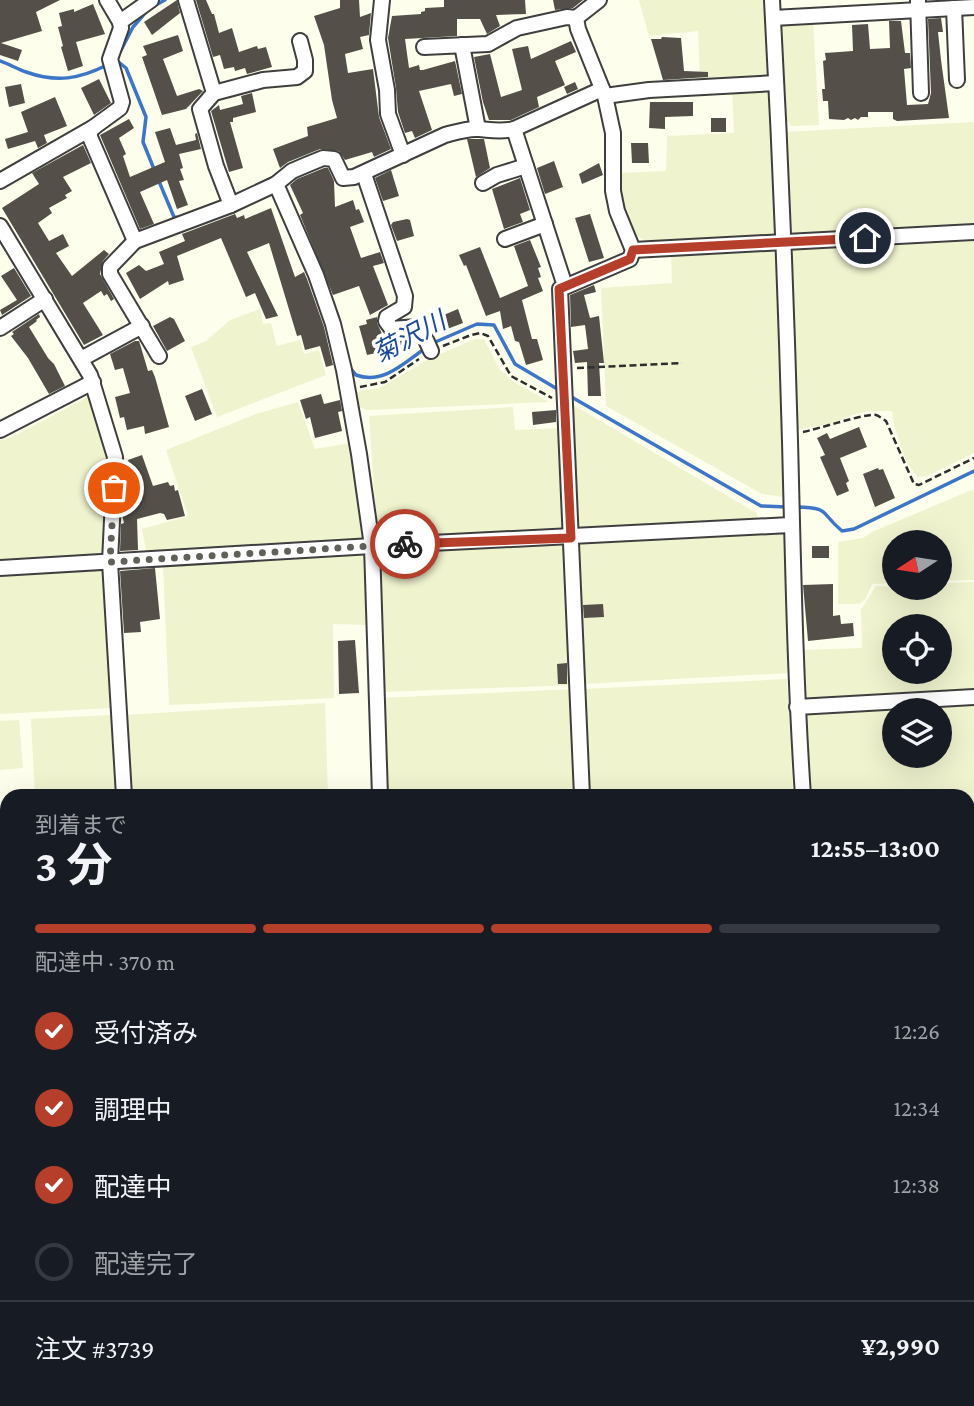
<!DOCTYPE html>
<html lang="ja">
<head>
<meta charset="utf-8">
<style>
  body { margin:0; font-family:"Crimson Pro","Noto Sans JP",serif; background:#20242c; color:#f1f3f6; height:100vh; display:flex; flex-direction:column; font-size:26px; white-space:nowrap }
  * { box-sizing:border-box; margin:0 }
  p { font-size:23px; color:#9ea1a6 }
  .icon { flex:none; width:38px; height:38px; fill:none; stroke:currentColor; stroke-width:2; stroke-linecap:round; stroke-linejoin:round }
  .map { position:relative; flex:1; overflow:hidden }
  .drawer { position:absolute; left:0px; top:789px; width:975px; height:618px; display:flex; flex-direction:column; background:#171b24; border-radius:21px 21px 0 0; box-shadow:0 7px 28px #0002 }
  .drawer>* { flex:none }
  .needle { width:46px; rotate:258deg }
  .controls { position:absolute; left:882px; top:530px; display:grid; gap:14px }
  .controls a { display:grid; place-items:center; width:70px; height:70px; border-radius:50%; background:#171b24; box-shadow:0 7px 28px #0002; font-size:35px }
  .pin { position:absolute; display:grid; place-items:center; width:60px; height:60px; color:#fff; margin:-30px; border:4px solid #fff; border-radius:50%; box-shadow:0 2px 7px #0007 }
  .courier { position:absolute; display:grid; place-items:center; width:70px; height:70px; margin:-35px; border:5px solid #b63f2b; border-radius:50%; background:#fff; color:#222; box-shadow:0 2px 9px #0007 }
  .headline em { font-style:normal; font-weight:700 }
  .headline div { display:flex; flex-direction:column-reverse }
  .headline { display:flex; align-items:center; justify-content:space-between; height:119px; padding:0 35px }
  h1 { font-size:46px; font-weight:700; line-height:52px }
  .bar { display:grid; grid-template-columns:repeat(4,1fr); gap:10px 7px; align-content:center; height:84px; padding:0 35px }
  .bar i { height:9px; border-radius:5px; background:#363941 }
  .bar .selected { background:#b63f2b }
  .bar p { grid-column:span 4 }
  .line { display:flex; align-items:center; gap:18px; padding:0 35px; border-top:2px solid #363941 }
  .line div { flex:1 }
  ol { padding:0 35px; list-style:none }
  li { display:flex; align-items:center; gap:21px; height:77px }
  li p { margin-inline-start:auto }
  li .icon { padding:7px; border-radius:50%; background:#b63f2b; color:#fff; stroke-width:4 }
  li:last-child { color:#9ea1a6 }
  li i { width:38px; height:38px; border:4px solid #363941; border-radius:50% }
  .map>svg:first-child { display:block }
  .farmland { fill:#eff3ce; fill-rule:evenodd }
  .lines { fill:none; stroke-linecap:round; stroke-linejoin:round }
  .stream { stroke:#3d76c7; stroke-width:3.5 }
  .building { fill:#545049 }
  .minor-casing { stroke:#3f3f3f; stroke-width:18 }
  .path { stroke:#2e2e2e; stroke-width:2.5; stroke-dasharray:7 3.5; stroke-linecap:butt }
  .minor { stroke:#fff; stroke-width:14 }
  .done { stroke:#61615a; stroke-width:7; stroke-dasharray:0 12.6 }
  .route { stroke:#b63f2b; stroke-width:9 }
  .labels { text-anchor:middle; stroke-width:7; stroke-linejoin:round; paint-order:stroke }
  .water-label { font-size:26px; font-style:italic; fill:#1b4a98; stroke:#fff }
</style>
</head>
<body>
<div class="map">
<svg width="974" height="1406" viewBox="0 0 974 1406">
  <rect width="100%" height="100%" fill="#fefeec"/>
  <g class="farmland">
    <path d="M639 0H769L772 72 768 76 700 80 698 31 649 36Z"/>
    <path d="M813 21 819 125 790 126 789 122H785L780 23Z"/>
    <path d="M769 88 772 91 778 232 775 235 646 241 633 233 621 196 620 173 666 171 667 136 734 133 732 89Z"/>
    <path d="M974 122V225L793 233 788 230 784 132Z"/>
    <path d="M974 241V453L927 476 918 477 907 463 895 429 892 411H868L852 415 838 422 797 430 791 254 794 250Z"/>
    <path d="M775 251 779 254 786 448 783 497 762 494 606 406 601 288 672 283 671 255Z"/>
    <path d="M260 309 263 324 271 323 277 346 300 340 304 354 319 350 326 375 217 417 191 347 206 341 230 320Z"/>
    <path d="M475 339H484L500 370 514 382 549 402 368 410 358 407 356 392 380 388 427 360Z"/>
    <path d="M88 397 93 399 108 460 105 556 0 563V440L14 436Z"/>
    <path d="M298 402 315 449 351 443 366 534 363 542 147 555 142 529 188 516 166 450 256 414Z"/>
    <path d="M570 403 753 511 757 513 758 523 577 533Z"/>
    <path d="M513 407 515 430 562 428 564 532 381 542 377 536 369 416Z"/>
    <path d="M974 489V580L940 581V542H894V583L872 584 865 600 859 604H838V542L863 538 872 532Z"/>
    <path d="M786 531 789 673 582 684 578 542Z"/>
    <path d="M569 543 576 685 381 692 376 552Z"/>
    <path d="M366 552 371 625 333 624 334 698 169 705 163 565Z"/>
    <path d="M100 568 105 572 111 708 0 714V574Z"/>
    <path d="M974 582V690L810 701 804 697 800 650 862 648 861 610 876 586 940 588V583ZM894 626H940V672H894Z"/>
    <path d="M787 679 793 796H588L584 689Z"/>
    <path d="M575 689 579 796H385L380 698Z"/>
    <path d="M325 703 328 796H130L124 715Z"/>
    <path d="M974 703V808H968V796H810L806 719 810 712ZM894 710H940V756H894Z"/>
    <path d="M112 715 117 796H35L31 719Z"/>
    <path d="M19 720 23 768 0 770V721Z"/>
    <rect x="968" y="813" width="6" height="159"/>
    <rect x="0" y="873" width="7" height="142"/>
    <rect x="968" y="983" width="6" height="124"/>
    <path d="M0 1022H7V1163L0 1164Z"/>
    <rect x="0" y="1215" width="7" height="101"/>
  </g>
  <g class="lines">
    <g class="stream">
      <path d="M152 7 165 0"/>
      <path d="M120 52 133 27 146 12"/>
      <path d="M0 61C9 64 17 69 26 72 57 83 79 79 107 65"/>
      <path d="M114 61 116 60 126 68 146 117 143 142 154 169"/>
      <path d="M158 179 174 217 181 218"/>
      <path d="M433 343 477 324 494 325 515 364 559 390"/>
      <path d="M350 368 356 375C384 385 405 362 427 347"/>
      <path d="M568 395 761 506 787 507"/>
      <path d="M795 507C832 508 818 511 842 531L854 529 974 471"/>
      <path d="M968 979 974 978"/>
      <path d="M0 1018H7"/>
    </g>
  </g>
  <g class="building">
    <path d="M0 0H60L36 12 42 31 1 43 22 50 18 61 0 55Z"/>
    <path d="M177 0 180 13 152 35 144 22Z"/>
    <path d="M196 0H206L212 14H214L219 33 232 28 239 52 257 46 258 49 266 47 272 67 247 74 245 68 235 71 234 67 224 69 220 55 213 57Z"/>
    <path d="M340 0H359L360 17 371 13 369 35 360 37 363 49 345 54 348 73 373 69 379 117 391 149 374 157 372 152 345 160 339 151 320 149 288 162 280 168 273 149 308 136 307 127 337 118 332 100 324 45 314 16 340 8Z"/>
    <path d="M444 0H525L526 14 496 15 500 26 487 34 480 19H457V36L405 39 409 68 419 65 420 70H423L455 61 462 94 454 96 451 84 419 91 432 130 415 138 412 131 405 133 398 112 396 88 388 38 392 16 421 14V12L425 11V8L444 7Z"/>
    <path d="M553 0H583L573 8 555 10Z"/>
    <path d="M93 4 105 34 76 42 83 66 68 71 61 47 63 46 58 27 62 26 59 13 74 9V12Z"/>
    <path d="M941 18 943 32H938L941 60 949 118 897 121 893 119V112H868V117H861L858 120 855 118 851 120 848 118 844 120 829 119 828 101H823L822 89H825L823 61 826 60 825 53 853 51 852 25 868 24 870 49 890 48 889 21H901L905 53H910L911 68 904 69 907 105 928 104 931 93 928 19Z"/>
    <path d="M178 35 183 51 163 59 177 96 199 89 203 91 186 109 162 115 142 57 147 55 143 46Z"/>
    <path d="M662 37 681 38 684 71 708 72V77L663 80 651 39H661Z"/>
    <path d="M571 41 576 52 555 61 565 85 537 97 539 107 511 120H489L483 102 474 57 490 54 501 97 522 90 512 49 528 46 531 59Z"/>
    <path d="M99 79 111 103 94 115 81 88Z"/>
    <path d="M575 82 578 89 567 94 564 87Z"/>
    <path d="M21 84 25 103 9 107 5 87Z"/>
    <path d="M252 93 256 112 233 118V122H230L243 168 229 172 211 111 219 105 220 110 243 104 241 96Z"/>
    <path d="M55 97 67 126 44 135 47 143 38 148 35 141 8 149 5 139 28 132 21 112Z"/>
    <path d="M650 102H693V116L665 117V129L649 128Z"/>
    <rect x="711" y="118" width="15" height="14"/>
    <path d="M129 119 134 128 119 138 126 154 123 156 130 177 165 162 155 132 170 128 176 145 196 140 195 134 197 133 201 149 179 154 183 168 180 169 184 180 179 181 188 205 177 209 167 180 140 192 154 224 140 229 100 135Z"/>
    <path d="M467 139H484L490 168 476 177Z"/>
    <path d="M631 143H648L649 163H632Z"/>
    <path d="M83 145 91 163 63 177 72 191 65 195 67 198 49 208 52 213 38 223 49 241 63 234 69 246 56 253 72 276 104 250 109 254 103 261 100 274 114 299 111 301 107 294 104 296 101 291 83 303 103 335 84 345 2 208 39 184 32 173Z"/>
    <path d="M554 161 563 187 545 194 537 168Z"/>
    <path d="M599 163 603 175 582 184 579 174Z"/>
    <path d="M324 168H328L334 181 335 207 353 200 356 210 359 209 364 222 350 227 361 258 380 252 384 263 373 266 388 305 370 315 359 286 333 295 300 215 303 213 290 185 297 179Z"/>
    <path d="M391 170 399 196 383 201 375 178Z"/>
    <path d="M520 178 530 210 520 214 523 222 504 229 492 189Z"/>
    <path d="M271 208 295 277 304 272 307 279 324 327 333 365 326 367 320 346 305 350 301 335 297 336 269 243 247 252 278 316 266 319 255 293 246 297 221 238 177 256 184 280 169 285 168 281 140 299 126 273 139 265 146 271 164 264 159 252 185 241 182 234 235 214 237 218 244 215 245 219Z"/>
    <path d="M590 214 604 258 589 262 575 218Z"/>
    <path d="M407 219 410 220 414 236 397 241 391 225 393 222Z"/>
    <path d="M530 240 541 267 538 268 541 277 538 278 543 291 522 300 532 339H537L543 360 526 365 519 342 515 341 511 326 503 329 500 311 486 316 466 265 464 266 459 255 480 247 500 298 528 286 514 246Z"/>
    <path d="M14 268 31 296 2 315 0 310 17 300 1 276Z"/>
    <path d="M594 285 596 292 584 295 590 318 599 316 604 363H599L601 396H588L587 362 575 363 573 351 588 349 585 325 571 327 570 295Z"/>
    <path d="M458 309 463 323 434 334 427 322Z"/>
    <path d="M39 314 40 317 36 320 37 321 29 327 48 358 54 364 65 386 49 394 28 358 11 336 14 334 12 332Z"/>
    <path d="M170 317 174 319 185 341 167 351 153 326Z"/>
    <path d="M377 317V323L384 338 413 337 414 345 367 355 359 326 367 324 366 320Z"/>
    <path d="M135 341H139L140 344 148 371 152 370 155 377 169 427 145 434 144 426 127 430 124 417 120 418 115 397 130 393 123 368 115 370 110 354Z"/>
    <path d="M202 389 212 414 195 421 185 396Z"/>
    <path d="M321 394 324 404 340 400 342 411 338 412 342 431 315 438 310 417 306 419 300 400Z"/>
    <path d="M556 410V422L533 425 532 412Z"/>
    <path d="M859 427 867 447 840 458 849 481 846 483 849 491 837 496 820 457 825 455 817 438 827 433 830 439Z"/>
    <path d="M142 455 153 486 168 482 170 486 174 485 175 491 178 490 185 516 167 520 164 514 160 513 137 519 138 550 120 551 121 524 124 523 122 514 123 494 131 492 125 474 132 472 128 460Z"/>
    <path d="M878 468 879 470 883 469 895 498 875 507 863 474Z"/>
    <rect x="812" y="546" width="17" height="12"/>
    <path d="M155 568 160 619 140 622 141 632 124 633 120 571Z"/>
    <path d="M833 584V616L840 615 841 624 853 623 854 636 808 641 803 585Z"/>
    <path d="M603 604 604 617 584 618 583 605Z"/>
    <path d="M355 640 359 693 339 694 338 641Z"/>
    <path d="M567 663V684H558L557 664Z"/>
  </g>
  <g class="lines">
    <defs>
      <g id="minor">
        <path d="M186 0 214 93"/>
        <path d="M382 0 378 40 387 90 388 114 403 155"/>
        <path d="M772 0C780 147 786 294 790 441 793 559 795 678 803 796"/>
        <path d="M918 1 921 93"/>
        <path d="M954 8 957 80"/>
        <path d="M773 18 974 7"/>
        <path d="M120 22 151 0"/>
        <path d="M462 45 478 129"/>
        <path d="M424 47 488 44 517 28 567 17 576 18"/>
        <path d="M605 96 649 90 776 83"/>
        <path d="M94 127 90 131V137L135 241 231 205 276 184 292 171 306 165 323 158 334 159 343 178 354 177 445 135C456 132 468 128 479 129 492 130 501 132 514 129L602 89"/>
        <path d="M514 129 565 286"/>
        <path d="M364 174 405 296 404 307 387 317 386 321 392 329 417 327 422 331 431 351"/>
        <path d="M0 181 94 127 120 108 122 102 110 59 121 28 120 22 107 0"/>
        <path d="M483 183 497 175 526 166"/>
        <path d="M276 184 316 275 333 324 344 370 359 454 372 546 380 796"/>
        <path d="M231 205 216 166 200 109 214 93 263 80 297 77 305 71V60L300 41"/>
        <path d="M0 226 90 375 115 457 110 562 124 796"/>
        <path d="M505 239 545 224"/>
        <path d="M135 241 110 267V274L159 356"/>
        <path d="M633 250 974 232"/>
        <path d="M0 328 45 299"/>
        <path d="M81 359 142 326"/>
        <path d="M0 430 93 382"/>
        <path d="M0 568 372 546 790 525"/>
        <path d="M797 707 974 697"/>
        <path d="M582 796 560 289 630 259 633 250 617 211 613 191V133L605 96 578 29 576 18 599 0"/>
        <path d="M0 868H7"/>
        <path d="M968 1115H974"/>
        <path d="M0 1169 7 1168"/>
        <path d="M205 1400V1406"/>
        <path d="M836 1400V1406"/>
      </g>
    </defs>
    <use href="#minor" class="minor-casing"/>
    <g class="path">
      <path d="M443 346 471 335 480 333 488 336 511 376 552 398"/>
      <path d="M577 368 682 363"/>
      <path d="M360 387 385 382 419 359"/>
      <path d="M803 432C818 429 866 413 876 415 879 416 883 419 886 421L914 484 919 485 974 458"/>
    </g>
    <use href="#minor" class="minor"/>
  </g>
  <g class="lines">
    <path class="done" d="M114 488 110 562 405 544"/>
    <path class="route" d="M405 544 571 538 559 289 630 259 633 250 865 238"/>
  </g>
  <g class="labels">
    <g class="water-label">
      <text transform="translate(409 337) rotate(-28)" y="9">菊沢川</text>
    </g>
  </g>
</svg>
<div class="controls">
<a><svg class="needle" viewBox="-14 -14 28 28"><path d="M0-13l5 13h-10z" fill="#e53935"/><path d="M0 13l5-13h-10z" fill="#9ea1a6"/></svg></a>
<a><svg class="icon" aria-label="locate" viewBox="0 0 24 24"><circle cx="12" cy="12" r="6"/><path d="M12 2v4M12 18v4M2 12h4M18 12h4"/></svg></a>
<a><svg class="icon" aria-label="layers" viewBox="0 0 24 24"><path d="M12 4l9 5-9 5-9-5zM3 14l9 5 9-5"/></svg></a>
</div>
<div class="pin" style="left:114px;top:488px;background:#ea580c"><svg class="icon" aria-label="bag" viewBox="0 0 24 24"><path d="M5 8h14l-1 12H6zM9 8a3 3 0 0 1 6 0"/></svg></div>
<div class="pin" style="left:865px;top:238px;background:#1f2937"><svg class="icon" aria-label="home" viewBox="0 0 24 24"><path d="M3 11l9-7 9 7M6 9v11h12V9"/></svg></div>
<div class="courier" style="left:405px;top:544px"><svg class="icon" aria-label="bike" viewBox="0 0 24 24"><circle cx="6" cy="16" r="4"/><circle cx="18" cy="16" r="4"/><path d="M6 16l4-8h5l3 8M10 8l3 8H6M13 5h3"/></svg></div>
<section class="drawer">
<div class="headline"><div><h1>3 分</h1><p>到着まで</p></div><em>12:55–13:00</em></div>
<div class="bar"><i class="selected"></i><i class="selected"></i><i class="selected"></i><i></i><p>配達中 · 370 m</p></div>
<ol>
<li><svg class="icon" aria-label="check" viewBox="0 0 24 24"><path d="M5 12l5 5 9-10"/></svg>受付済み<p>12:26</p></li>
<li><svg class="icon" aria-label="check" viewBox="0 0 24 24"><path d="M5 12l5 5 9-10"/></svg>調理中<p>12:34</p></li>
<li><svg class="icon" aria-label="check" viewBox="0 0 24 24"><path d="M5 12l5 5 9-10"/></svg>配達中<p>12:38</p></li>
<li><i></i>配達完了</li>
</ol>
<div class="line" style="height:91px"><div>注文 #3739</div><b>¥2,990</b></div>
</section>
</div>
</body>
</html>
